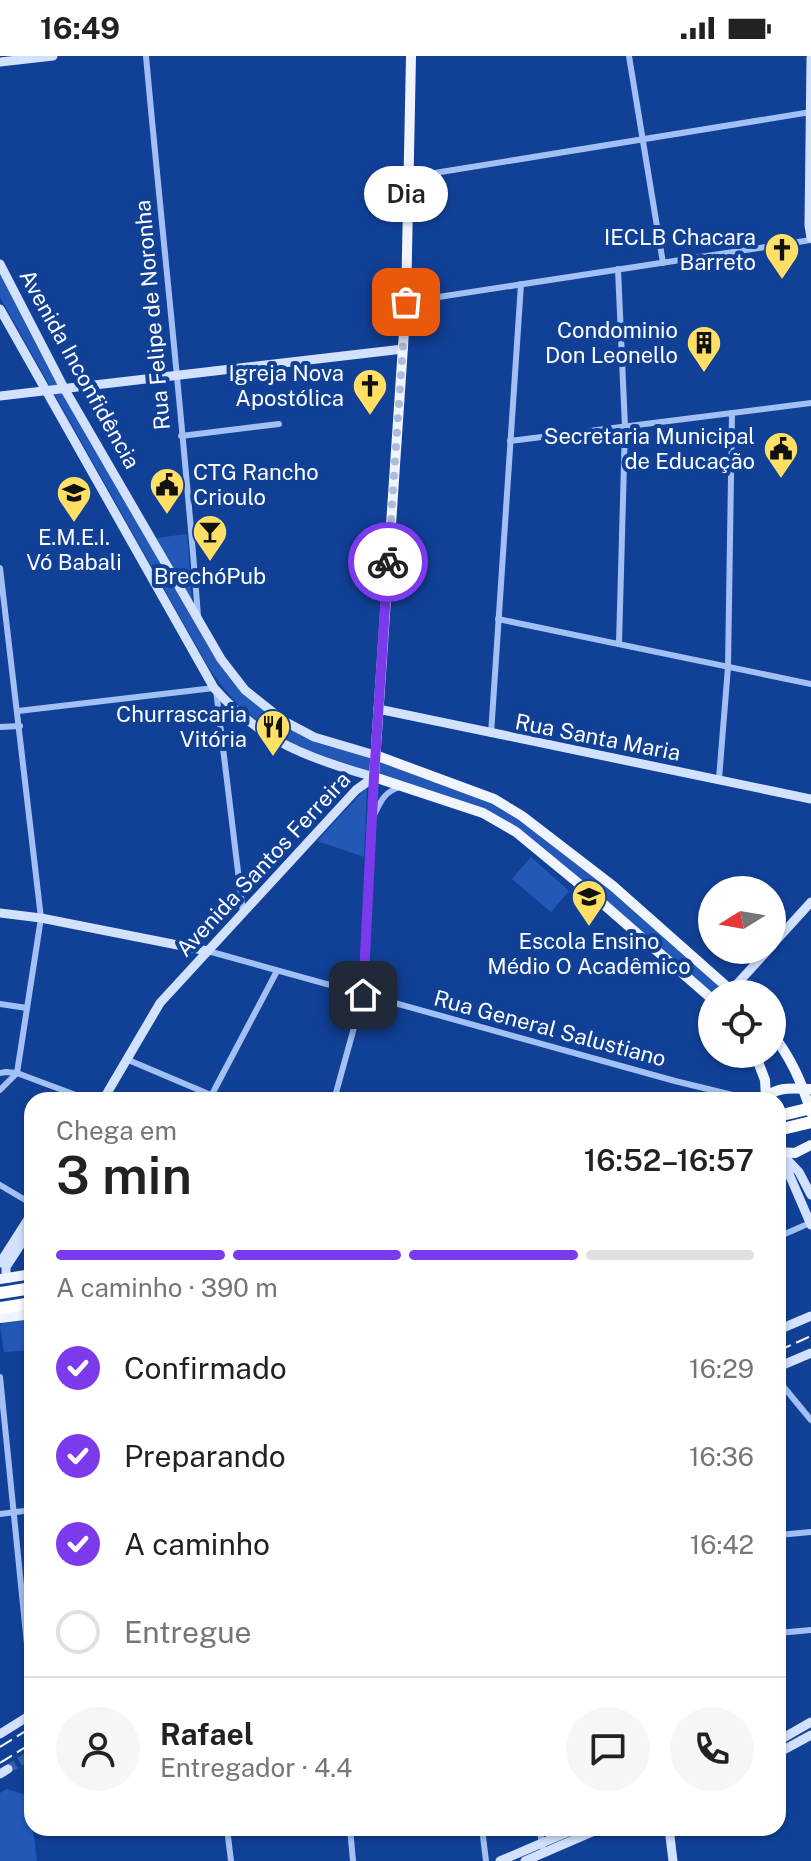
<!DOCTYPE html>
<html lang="pt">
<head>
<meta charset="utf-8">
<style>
  body { margin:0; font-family:"Public Sans",sans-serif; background:#f6f6f6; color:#222; height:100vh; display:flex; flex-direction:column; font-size:30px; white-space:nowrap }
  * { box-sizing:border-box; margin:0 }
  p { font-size:26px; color:#767676 }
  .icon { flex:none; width:44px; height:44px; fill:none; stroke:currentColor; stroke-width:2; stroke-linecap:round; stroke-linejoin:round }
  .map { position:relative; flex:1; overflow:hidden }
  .side { position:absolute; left:24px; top:1036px; width:762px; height:744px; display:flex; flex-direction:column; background:#fff; border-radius:24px; box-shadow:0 2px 6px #0004 }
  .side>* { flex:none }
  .needle { width:52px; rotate:259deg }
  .fabs { position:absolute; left:698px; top:820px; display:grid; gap:16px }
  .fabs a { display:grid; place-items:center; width:88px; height:88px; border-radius:50%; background:#fff; box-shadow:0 2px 6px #0004; font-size:40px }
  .pin { position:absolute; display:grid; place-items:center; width:68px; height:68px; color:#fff; margin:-34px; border-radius:16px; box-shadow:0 4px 12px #0006 }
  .courier { position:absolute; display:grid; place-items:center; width:80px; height:80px; margin:-40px; border:6px solid #7c3aed; border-radius:50%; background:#fff; color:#222; box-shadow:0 2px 10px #0007 }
  .bubble { position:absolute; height:56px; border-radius:28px; background:#fff; box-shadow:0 2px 6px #0004; font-size:26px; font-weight:600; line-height:56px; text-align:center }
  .headline em { font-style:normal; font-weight:600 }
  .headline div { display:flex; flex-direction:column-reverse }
  .headline { display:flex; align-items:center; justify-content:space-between; height:136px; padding:0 32px }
  h1 { font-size:52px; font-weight:600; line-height:60px }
  .bar { display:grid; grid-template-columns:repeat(4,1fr); gap:12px 8px; align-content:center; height:96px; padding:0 32px }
  .bar i { height:10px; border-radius:6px; background:#e0e0e0 }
  .bar .active { background:#7c3aed }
  .bar p { grid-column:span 4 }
  .line { display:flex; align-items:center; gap:20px; padding:0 32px; border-top:2px solid #e0e0e0 }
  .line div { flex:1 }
  .round { display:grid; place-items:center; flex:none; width:84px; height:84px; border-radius:42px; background:#f6f6f6 }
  ol { padding:0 32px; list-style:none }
  li { display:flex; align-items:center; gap:24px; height:88px }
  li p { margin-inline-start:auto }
  li .icon { padding:8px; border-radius:50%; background:#7c3aed; color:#fff; stroke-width:4 }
  li:last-child { color:#767676 }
  li i { width:44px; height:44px; border:4px solid #e0e0e0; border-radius:50% }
  .status { display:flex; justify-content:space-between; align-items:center; height:56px; padding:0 40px; background:#fff; direction:ltr }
  .status svg { height:22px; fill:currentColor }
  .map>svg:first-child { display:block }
  .green { fill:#2458b7 }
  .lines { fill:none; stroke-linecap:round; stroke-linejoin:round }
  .secondary-tunnel { stroke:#355da7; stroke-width:9; stroke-dasharray:9 4.5; stroke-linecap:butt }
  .street { stroke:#a2c0f4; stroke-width:6 }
  .secondary { stroke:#d2e1fd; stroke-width:9 }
  .primary { stroke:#eff4ff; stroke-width:10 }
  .highway { stroke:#fff; stroke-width:12 }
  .rail { stroke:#fff; stroke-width:2; stroke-dasharray:14 6; stroke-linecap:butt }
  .highway-bridge { stroke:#fff; stroke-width:12 }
  .done { stroke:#acbcdb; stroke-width:8; stroke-dasharray:0 14.4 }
  .route { stroke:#7c3aed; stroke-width:10 }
  .labels { text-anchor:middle; stroke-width:8; stroke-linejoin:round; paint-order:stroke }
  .poi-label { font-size:22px; fill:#fff; stroke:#114097; text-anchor:end }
  .street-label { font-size:22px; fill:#fff; stroke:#114097 }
</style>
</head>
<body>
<div class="status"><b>16:49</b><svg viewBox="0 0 49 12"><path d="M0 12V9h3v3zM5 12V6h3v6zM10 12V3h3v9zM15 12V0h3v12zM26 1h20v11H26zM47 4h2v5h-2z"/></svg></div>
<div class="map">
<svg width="811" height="1805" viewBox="0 0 811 1805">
  <rect width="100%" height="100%" fill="#114097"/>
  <g class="green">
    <path d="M0 214 217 603 283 668 361 699 491 744 521 762 609 832 730 938H712L486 755 306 694 271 675 241 652 220 628 207 609 6 252 0 241Z"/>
    <path d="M187 478 192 546 156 482Z"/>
    <path d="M367 731 364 801 317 785Z"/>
    <path d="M531 801 569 835 551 856 512 823Z"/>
    <path d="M32 1262V1294L4 1296 0 1270 3 1266Z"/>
    <path d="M7 1733 29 1740 37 1805H0V1737Z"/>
  </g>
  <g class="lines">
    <path class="secondary-tunnel" d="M8 1713 32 1698"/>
    <g class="street">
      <path d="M146 0C163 187 184 373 198 560"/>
      <path d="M629 0 663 207"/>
      <path d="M410 121 811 56"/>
      <path d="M618 213 625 371 619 588"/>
      <path d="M406 246 811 184"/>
      <path d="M181 380 279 368"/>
      <path d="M510 385 811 347"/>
      <path d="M0 512 41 862 17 1017"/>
      <path d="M498 563 811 628"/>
      <path d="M216 634 243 857"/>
      <path d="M18 655 214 632"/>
      <path d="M0 671 20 670"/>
      <path d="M491 678 521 228"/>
      <path d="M719 723 728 611 732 357"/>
      <path d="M374 759C381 745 384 736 400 731"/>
      <path d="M208 895 675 1025 753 1044"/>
      <path d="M0 948 27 952"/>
      <path d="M126 1003 211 1039"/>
      <path d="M0 1017 6 1016 17 1017 89 1044"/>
      <path d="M0 1034 17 1017"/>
      <path d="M209 1044 277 915"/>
      <path d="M334 1044 363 939 374 721"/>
      <path d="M0 1129 32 1148"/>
      <path d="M778 1181 810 1167"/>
      <path d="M0 1321 32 1638"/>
      <path d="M778 1324 811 1364"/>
      <path d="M0 1458 32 1454"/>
      <path d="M778 1479 811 1476"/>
      <path d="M778 1577 811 1574"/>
      <path d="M227 1772 231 1805"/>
      <path d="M350 1772 353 1805"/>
      <path d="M482 1772 486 1805"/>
      <path d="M539 1772 544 1797"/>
    </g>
    <g class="secondary">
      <path d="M811 2 809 169 811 182"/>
      <path d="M0 6 53 0"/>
      <path d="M0 208 64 332 221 603 245 634 284 665 314 681 375 699"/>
      <path d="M0 253 214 632C261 685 307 702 374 721"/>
      <path d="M0 340 403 293"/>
      <path d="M378 653 811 743"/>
      <path d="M0 857 41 862 208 895"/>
      <path d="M772 889 811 846"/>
      <path d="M728 938 768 894"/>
      <path d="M103 1044 160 947 356 734 374 721"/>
      <path d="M780 1097 811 1169"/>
      <path d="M783 1099 799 1116 811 1139"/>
      <path d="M0 1207 32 1157"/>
      <path d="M9 1222 6 1217V1211L32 1171"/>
      <path d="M778 1274 811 1260"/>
      <path d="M778 1311 811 1297"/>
      <path d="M0 1678 32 1658"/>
      <path d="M778 1685 811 1666"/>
      <path d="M778 1697 811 1679"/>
      <path d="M0 1718 8 1713"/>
      <path d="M669 1772 673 1805"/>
      <path d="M500 1805 577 1772"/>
      <path d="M525 1805 601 1772"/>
    </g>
    <g class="primary">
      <path d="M411 0 406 246 374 721 483 757 516 776 601 846 712 943"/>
      <path d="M375 699 494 743 522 760 613 830 735 938"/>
      <path d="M772 978C790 1000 803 1029 811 1057"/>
      <path d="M755 998 765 1024 766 1042"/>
      <path d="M760 1044C780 1030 788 1032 811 1033"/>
      <path d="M778 1096 795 1097 811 1089"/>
      <path d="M0 1223 32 1218"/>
      <path d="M0 1262 32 1258"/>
    </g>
    <g class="highway">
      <path d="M778 1074 811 1066"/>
      <path d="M0 1237 32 1232"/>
      <path d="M0 1252 32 1247"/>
    </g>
    <g class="rail">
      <path d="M778 1295 811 1280"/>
      <path d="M0 1691 32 1671"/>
      <path d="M0 1707 32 1687"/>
    </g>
    <path class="highway-bridge" d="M778 1060 811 1052"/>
  </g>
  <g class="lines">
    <path class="done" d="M388 506 406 246"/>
    <path class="route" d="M363 939 374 721 388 506"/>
  </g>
  <defs>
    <symbol id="church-pin" viewBox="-11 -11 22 30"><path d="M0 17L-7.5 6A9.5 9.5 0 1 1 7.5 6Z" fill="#ffe065" stroke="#114097"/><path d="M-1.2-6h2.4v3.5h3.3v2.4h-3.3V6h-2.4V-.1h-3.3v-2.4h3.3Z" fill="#111"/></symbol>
    <symbol id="building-pin" viewBox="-11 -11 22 30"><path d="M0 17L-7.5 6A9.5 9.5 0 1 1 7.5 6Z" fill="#ffe065" stroke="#114097"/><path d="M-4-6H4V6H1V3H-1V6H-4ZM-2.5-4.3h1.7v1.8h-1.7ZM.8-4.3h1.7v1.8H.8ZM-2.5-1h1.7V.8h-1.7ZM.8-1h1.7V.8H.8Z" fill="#111"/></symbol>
    <symbol id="civic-pin" viewBox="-11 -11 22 30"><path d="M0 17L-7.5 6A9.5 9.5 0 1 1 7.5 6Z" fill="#ffe065" stroke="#114097"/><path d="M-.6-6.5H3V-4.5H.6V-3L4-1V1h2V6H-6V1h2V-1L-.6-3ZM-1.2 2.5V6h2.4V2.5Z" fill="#111"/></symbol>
    <symbol id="school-pin" viewBox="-11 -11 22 30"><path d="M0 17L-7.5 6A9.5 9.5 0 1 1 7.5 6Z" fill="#ffe065" stroke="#114097"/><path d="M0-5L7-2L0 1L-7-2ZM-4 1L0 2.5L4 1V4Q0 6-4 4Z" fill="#111"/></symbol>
    <symbol id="bar-pin" viewBox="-11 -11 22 30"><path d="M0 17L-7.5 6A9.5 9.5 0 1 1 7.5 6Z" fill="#ffe065" stroke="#114097"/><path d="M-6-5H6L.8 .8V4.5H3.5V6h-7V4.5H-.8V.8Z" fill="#111"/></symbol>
    <symbol id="restaurant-pin" viewBox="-11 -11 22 30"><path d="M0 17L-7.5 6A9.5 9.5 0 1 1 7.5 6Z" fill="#ffe065" stroke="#114097"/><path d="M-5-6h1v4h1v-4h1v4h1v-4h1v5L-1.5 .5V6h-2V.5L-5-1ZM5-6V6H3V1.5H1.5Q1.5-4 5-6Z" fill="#111"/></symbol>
  </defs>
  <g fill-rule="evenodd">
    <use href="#church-pin" x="762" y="174" width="40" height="54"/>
    <use href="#building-pin" x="684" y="267" width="40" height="54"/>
    <use href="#church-pin" x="350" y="310" width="40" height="54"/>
    <use href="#civic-pin" x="761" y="373" width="40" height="54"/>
    <use href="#civic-pin" x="147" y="409" width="40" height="54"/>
    <use href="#school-pin" x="54" y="417" width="40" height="54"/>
    <use href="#bar-pin" x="190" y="456" width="40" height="54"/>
    <use href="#restaurant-pin" x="253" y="651" width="40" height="54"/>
    <use href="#school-pin" x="569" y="821" width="40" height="54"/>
  </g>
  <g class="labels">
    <g class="poi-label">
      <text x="756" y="189">IECLB Chacara<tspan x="756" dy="25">Barreto</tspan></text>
      <text x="678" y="282">Condominio<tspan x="678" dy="25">Don Leonello</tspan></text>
      <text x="344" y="325">Igreja Nova<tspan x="344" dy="25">Apostólica</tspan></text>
      <text x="755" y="388">Secretaria Municipal<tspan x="755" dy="25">de Educação</tspan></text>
      <text x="193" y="424" text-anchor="start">CTG Rancho<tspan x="193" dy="25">Crioulo</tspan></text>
      <text x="74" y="489" text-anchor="middle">E.M.E.I.<tspan x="74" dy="25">Vó Babali</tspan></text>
      <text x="210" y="528" text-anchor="middle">BrechóPub</text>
      <text x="247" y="666">Churrascaria<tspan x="247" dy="25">Vitória</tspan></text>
      <text x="589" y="893" text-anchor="middle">Escola Ensino<tspan x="589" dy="25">Médio O Acadêmico</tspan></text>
    </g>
    <g class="street-label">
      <text transform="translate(152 259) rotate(-95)" y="8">Rua Felipe de Noronha</text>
      <text transform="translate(80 313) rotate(61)" y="8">Avenida Inconfidência</text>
      <text transform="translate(598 681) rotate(11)" y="8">Rua Santa Maria</text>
      <text transform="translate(263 808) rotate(-47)" y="8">Avenida Santos Ferreira</text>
      <text transform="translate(550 972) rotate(15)" y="8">Rua General Salustiano</text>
    </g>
  </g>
</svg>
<div class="fabs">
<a><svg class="needle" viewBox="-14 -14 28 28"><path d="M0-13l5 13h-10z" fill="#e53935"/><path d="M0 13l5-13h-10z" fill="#767676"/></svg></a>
<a><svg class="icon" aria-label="locate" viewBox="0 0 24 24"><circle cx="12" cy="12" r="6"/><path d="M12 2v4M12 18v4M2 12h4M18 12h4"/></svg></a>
</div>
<div class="pin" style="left:406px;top:246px;background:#ea580c"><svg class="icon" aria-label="bag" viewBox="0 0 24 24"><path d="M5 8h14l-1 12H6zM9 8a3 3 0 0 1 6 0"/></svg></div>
<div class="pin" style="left:363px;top:939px;background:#1f2937"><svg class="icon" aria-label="home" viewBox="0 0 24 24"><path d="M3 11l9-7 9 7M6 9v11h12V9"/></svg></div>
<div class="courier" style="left:388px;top:506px"><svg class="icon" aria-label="bike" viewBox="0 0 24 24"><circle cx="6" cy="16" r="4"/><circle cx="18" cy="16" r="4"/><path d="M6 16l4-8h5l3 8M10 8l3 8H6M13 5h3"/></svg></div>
<div class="bubble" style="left:364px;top:110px;width:84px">Dia</div>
<section class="side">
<div class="headline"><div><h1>3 min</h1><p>Chega em</p></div><em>16:52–16:57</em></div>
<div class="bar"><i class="active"></i><i class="active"></i><i class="active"></i><i></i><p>A caminho · 390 m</p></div>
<ol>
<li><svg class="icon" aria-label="check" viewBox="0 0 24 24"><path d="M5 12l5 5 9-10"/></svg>Confirmado<p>16:29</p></li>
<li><svg class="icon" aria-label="check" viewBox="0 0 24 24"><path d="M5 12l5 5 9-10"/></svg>Preparando<p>16:36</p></li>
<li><svg class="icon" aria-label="check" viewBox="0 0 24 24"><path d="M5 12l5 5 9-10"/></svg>A caminho<p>16:42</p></li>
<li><i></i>Entregue</li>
</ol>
<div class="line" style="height:144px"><a class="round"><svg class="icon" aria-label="person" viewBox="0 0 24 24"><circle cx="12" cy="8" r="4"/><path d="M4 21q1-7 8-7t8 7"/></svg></a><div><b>Rafael</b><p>Entregador · 4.4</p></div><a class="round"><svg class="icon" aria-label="chat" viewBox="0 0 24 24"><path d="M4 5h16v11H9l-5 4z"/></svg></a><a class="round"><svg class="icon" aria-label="phone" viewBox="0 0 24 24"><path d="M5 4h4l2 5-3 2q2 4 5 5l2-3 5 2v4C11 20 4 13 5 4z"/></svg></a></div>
</section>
</div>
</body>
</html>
